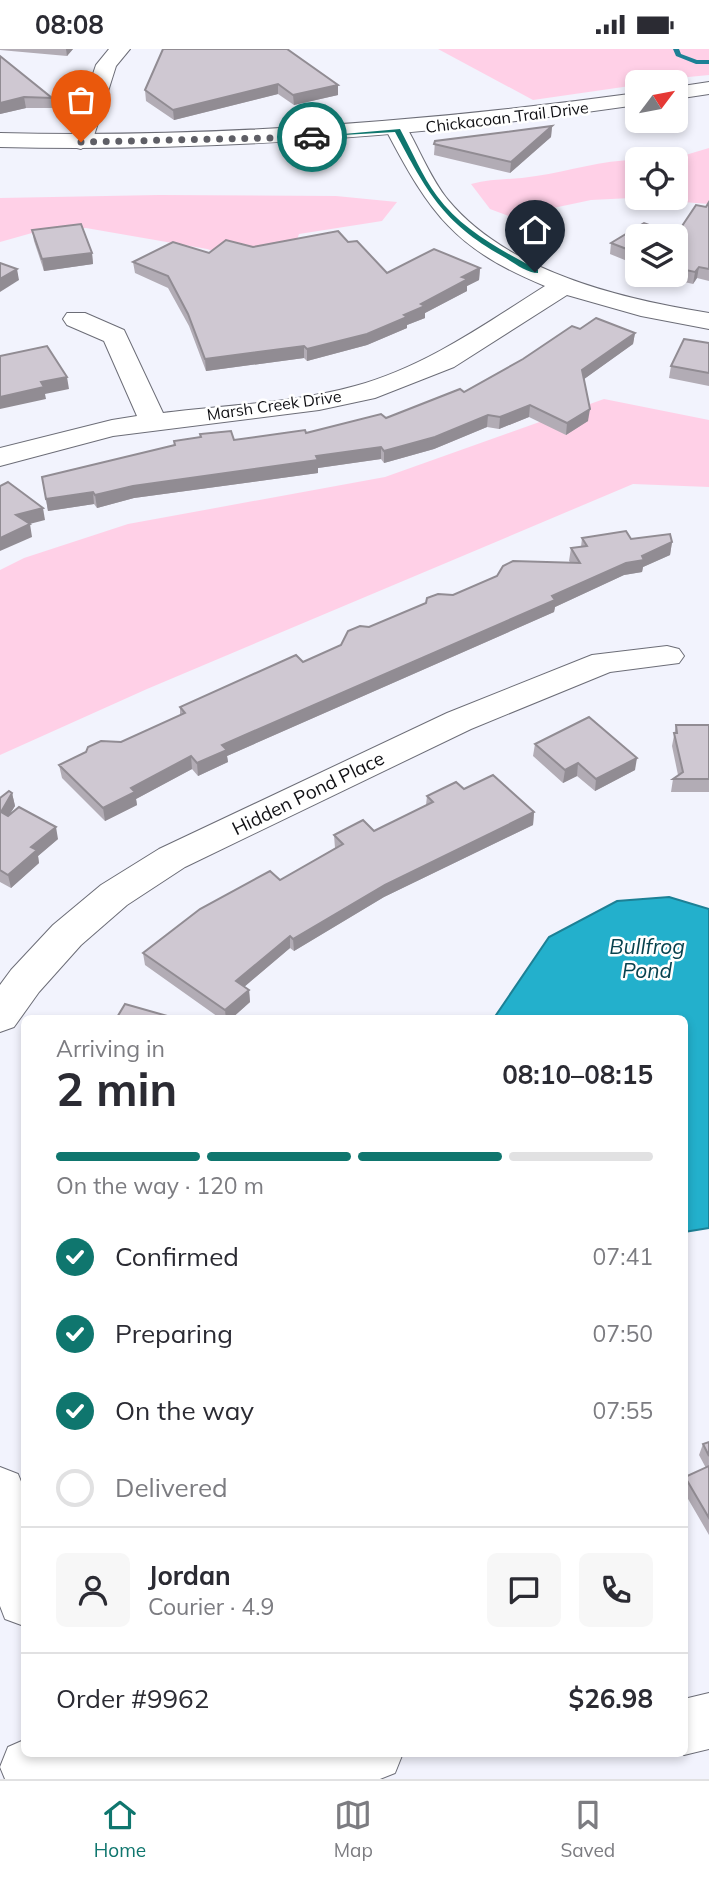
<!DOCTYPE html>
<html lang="en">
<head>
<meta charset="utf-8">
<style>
  body { margin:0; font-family:Mulish,sans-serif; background:#f7f7f7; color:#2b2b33; height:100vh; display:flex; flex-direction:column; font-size:26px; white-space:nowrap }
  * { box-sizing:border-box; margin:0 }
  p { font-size:23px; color:#7c7c81 }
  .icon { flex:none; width:38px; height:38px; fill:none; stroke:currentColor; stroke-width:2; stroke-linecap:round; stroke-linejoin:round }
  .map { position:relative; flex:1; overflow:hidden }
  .sheet { position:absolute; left:21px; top:966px; width:667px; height:742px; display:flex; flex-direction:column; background:#fff; border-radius:10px; box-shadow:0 4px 10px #0003 }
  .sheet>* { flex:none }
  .needle { width:46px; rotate:58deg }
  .controls { position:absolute; left:625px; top:21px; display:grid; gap:14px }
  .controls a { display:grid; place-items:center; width:63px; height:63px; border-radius:10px; background:#fff; box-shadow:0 4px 10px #0003; font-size:35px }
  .pin { position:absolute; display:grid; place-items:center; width:60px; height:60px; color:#fff; margin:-72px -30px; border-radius:50% 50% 50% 0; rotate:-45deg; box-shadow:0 0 7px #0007 }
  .pin .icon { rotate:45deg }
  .courier { position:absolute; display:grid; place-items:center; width:70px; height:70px; margin:-35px; border:5px solid #0f766e; border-radius:50%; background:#fff; color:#222; box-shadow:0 2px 9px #0007 }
  .headline em { font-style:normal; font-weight:700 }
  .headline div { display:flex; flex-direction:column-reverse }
  .headline { display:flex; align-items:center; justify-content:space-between; height:119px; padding:0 35px }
  h1 { font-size:46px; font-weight:700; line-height:52px }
  .bar { display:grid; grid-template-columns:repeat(4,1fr); gap:10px 7px; align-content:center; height:84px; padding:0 35px }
  .bar i { height:9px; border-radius:5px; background:#e1e1e2 }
  .bar .selected { background:#0f766e }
  .bar p { grid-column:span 4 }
  .line { display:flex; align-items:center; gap:18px; padding:0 35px; border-top:2px solid #e1e1e2 }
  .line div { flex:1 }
  .round { display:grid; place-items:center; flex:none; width:74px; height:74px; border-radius:10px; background:#f7f7f7 }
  ol { padding:0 35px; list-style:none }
  li { display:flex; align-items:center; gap:21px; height:77px }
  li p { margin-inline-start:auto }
  li .icon { padding:7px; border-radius:50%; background:#0f766e; color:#fff; stroke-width:4 }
  li:last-child { color:#7c7c81 }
  li i { width:38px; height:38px; border:4px solid #e1e1e2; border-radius:50% }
  .status { display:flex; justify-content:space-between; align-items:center; height:49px; padding:0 35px; background:#fff; direction:ltr }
  .status svg { height:19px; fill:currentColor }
  .dock { display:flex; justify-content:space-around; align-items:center; height:98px; border-top:2px solid #e1e1e2; background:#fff; font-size:19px; color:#7c7c81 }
  .dock a { display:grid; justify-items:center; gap:4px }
  .dock .selected { color:#0f766e }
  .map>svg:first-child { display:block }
  .green { fill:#ffd0e7 }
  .water { fill:#23b0cc; stroke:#1d8095; stroke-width:2 }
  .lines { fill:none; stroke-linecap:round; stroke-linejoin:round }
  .stream { fill:#1d8095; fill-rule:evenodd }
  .minor-casing { stroke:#6c6d77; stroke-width:2 }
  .tertiary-casing { stroke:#6c6d77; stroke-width:2 }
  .minor { fill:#fff; fill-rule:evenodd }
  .tertiary { fill:#fff; fill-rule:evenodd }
  .wall { fill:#b2acb5 }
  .shaded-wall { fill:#918c93 }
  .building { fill:#cfc8d2; stroke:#918c93; stroke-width:2 }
  .route { fill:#0f766e }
  .done { stroke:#5f5f66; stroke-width:7; stroke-dasharray:0 12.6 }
  .labels { text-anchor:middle; stroke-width:5; stroke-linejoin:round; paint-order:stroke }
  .far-street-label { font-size:16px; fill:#101014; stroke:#fff }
  .street-label { font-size:19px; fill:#101014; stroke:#fff }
  .water-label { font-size:21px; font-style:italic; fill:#07424e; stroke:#fff }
</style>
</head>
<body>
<div class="status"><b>08:08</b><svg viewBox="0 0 49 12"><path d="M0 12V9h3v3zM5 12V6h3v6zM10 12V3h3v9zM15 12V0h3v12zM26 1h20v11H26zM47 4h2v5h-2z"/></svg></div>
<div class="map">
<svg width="709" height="1730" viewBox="0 0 709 1730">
  <rect width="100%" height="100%" fill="#f2f3fd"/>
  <g class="green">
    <path d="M438 0H709V26L637 33V36L533 51Z"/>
    <path d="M709 99V155L631 149 591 151 511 168 490 160 471 135C493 129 514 131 536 127 570 122 601 111 637 111V149H676V110H672Z"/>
    <path d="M159 146 336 147 397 153 382 172 299 185 289 212H244L207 200 86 179 32 184 0 193V149Z"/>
    <path d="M604 350 709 371V438L633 435 147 640 0 706V521L24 509 128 475 385 428Z"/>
  </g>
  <path class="water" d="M669 848 709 860V1179L684 1183V970L494 969 549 888 617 852Z"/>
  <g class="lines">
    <path class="stream" d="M673 0H679L681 5 697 11H709V15H696L676 7Z"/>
    <defs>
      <g id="minor">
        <path d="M109 0H130L116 17 92 93 81 100 73 98 70 93 96 16Z"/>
        <path d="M397 74 408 81C421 104 431 130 448 151 508 223 621 250 709 264V280L641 267 567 246 454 318 375 349 319 361 113 387 0 417V399L112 371 137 367 104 292 67 276 63 270 67 264H85L124 281 163 364C227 356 294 354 355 337 425 318 485 275 545 237 455 200 430 165 386 81Z"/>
        <path d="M667 597 679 600 684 607 679 614 610 623 471 680 185 818 127 856 81 896 39 943 14 978 0 983V936L11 921 53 876 101 836 159 800 447 664 592 606Z"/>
        <path d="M0 1418 18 1425 24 1440V1577L5 1570 0 1557Z"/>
        <path d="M709 1644V1700L684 1706 681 1704H684V1650Z"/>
        <path d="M24 1691V1704H403L395 1724 380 1730H5L0 1718 8 1698Z"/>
      </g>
      <g id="tertiary">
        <path d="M709 33V45L676 50V38Z"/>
        <path d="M637 44V56C425 87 214 103 0 98V84C214 89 425 73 637 44Z"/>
      </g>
    </defs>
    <use href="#minor" class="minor-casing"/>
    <use href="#tertiary" class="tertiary-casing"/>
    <use href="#minor" class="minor"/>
    <use href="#tertiary" class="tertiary"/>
  </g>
  <g class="wall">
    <path d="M0 0H73L67 7 0 1Z"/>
    <path d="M163 0 338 46 294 56 278 45 174 71 146 52 145 41Z"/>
    <path d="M0 7 52 49 53 59H26L0 65Z"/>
    <path d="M552 77 551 88 510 124 434 106 435 92Z"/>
    <path d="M709 153V232L697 229 693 235 676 231 662 226H676V187H637V216L610 205 611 194 644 174 676 186 696 156 706 158Z"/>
    <path d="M32 181 92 204 93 215 44 222 34 192Z"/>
    <path d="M348 193 387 224 480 219 479 231 467 237V242L425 264V269L407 276V279L367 296 307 312 304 309 206 322 189 277 168 239 135 224 133 213 253 198Z"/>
    <path d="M580 280 635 284 633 295 584 330 588 372 566 386 529 368 499 380 487 378 434 400 384 414 381 410 318 419V424L134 449 97 459 94 455 48 462 42 428 174 397V392L234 391 306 384 386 369 464 343Z"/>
    <path d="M709 294V337L669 329 671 317Z"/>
    <path d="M582 489 631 490 672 493 670 506 643 518 642 523 624 526 555 558 554 563 227 707 228 713 198 727 192 720 136 750 137 756 105 772 62 729 59 716 121 693 180 666V658L303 613 341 596 369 578 453 546 571 514 569 512 571 499 581 498Z"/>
    <path d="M676 676H709V743H671L673 730 678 726 672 697Z"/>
    <path d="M535 695 635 721 595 742 577 727 563 734 533 707Z"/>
    <path d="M464 740 534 763 533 776 384 848 294 902 290 899 244 938 249 941 250 953 231 970H221L145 916 143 904 280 831 335 799 334 786 374 782 426 756 427 747Z"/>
    <path d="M12 744 15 757 9 766 58 790 38 807 39 814 11 839 0 833V749Z"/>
    <path d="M709 1393V1486L684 1443 685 1428 706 1419 699 1406 703 1395Z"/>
  </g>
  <g class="shaded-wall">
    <path d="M66 0H73L67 7Z"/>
    <path d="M278 35V45L174 71 173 61Z"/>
    <path d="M338 36V46L294 56 293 46Z"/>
    <path d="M24 48 26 59 0 65V54Z"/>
    <path d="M552 77 551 88 510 124 511 113Z"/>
    <path d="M92 204 93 215 44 222 42 210Z"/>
    <path d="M699 218 697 229 693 235 695 223Z"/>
    <path d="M480 219 479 231 467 237V242L425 264V269L407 276V279L367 296 307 312V300L404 266 462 228Z"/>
    <path d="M17 220 19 231 0 243V230Z"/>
    <path d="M635 284 633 295 580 333 582 321Z"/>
    <path d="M304 297V309L206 322 205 310Z"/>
    <path d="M67 328 69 340 45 345 46 350 0 360V348L41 333Z"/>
    <path d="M530 356 529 368 499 380 500 368Z"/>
    <path d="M590 360 588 372 566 386 567 374Z"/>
    <path d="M488 366 487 378 434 400 384 414V402Z"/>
    <path d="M381 398V410L318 419V424L134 449 97 459 95 446 133 437 316 407Z"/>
    <path d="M93 443 94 455 48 462 46 450Z"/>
    <path d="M43 459 45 471 18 478 16 466Z"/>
    <path d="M30 475 32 488 0 502V489Z"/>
    <path d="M672 493 670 506 643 518 642 523 624 526 555 558 554 563 227 707 228 713 198 727 197 714 222 696Z"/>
    <path d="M191 707 192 720 136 750 137 756 105 772 103 759 131 739Z"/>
    <path d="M637 709 635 721 595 742 596 730Z"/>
    <path d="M578 714 577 727 563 734 565 721Z"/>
    <path d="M12 744 15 757 3 776 1 763Z"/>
    <path d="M534 763 533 776 384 848 294 902 293 890 385 836Z"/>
    <path d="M56 778 58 790 38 807 39 814 11 839 8 826 31 798Z"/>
    <path d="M290 887V899L237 944 236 932Z"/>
    <path d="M249 941 250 953 231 970H226L225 961Z"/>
  </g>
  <g class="building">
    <path d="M163 0H287L338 36 293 46 278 35 173 61 145 41Z"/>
    <path d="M0 7 52 49 24 48 0 54Z"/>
    <path d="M552 77 511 113 434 95 435 92Z"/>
    <path d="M709 153V220L699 218 695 223 676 219V187H637V204L611 194 644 174 676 186 696 156 706 158Z"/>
    <path d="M81 175 92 204 42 210 32 181Z"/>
    <path d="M338 182 348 193 357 192 387 224 434 200 480 219 462 228 468 230 421 255 425 257 404 266 407 268 367 285 307 300 304 297 205 310 188 265 168 227 133 213 173 193 209 204 226 191 253 198Z"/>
    <path d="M0 214 17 220 0 230Z"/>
    <path d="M596 269 635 284 582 321 590 360 567 374 530 356 500 368 488 366 435 388 384 402 381 398 316 407 318 411 133 437 95 446 93 443 46 450 42 428 175 396 174 392 201 388 200 385 231 382 234 391 305 381 306 384 381 365 386 369 460 340 464 343 523 310 572 277 580 280Z"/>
    <path d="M684 290 709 294V324L671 317Z"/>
    <path d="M47 297 67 328 41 333 44 338 0 348V307Z"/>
    <path d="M8 433 43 459 16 466 30 475 0 489V437Z"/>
    <path d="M626 482 631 490 670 485 672 493 642 507 644 511 626 514 552 547 555 551 222 696 227 701 197 714 191 707 131 739 135 743 103 759 59 716 86 703 88 698 101 692 121 693 185 664 180 658 296 606 303 613 341 596 348 582 360 577 369 578 426 554 427 549 438 545 453 546 497 527 503 517 513 512 580 514 571 499 587 497 582 489Z"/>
    <path d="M589 668 637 709 596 730 578 714 565 721 535 695Z"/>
    <path d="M676 676H709V730H673L683 723 674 684H677Z"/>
    <path d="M493 726 534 763 385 836 293 890 290 887 236 932 249 941 225 961 143 904 200 860 270 822 280 831 343 795 334 786 363 771 374 782 433 753 427 747 456 733 464 740Z"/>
    <path d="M9 742 12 744 1 763 8 767 19 758 56 778 31 798 37 801 8 826 0 821V749Z"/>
    <path d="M125 955 178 970H116Z"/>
    <path d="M709 1393V1407L703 1395Z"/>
    <path d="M709 1417V1469L685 1428Z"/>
  </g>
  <path class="route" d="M400 80C412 102 422 127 437 147 462 181 501 201 538 221V224C527 224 514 214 504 208 443 174 427 143 395 83L309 88Z"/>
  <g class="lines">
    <path class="done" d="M81 93 312 88"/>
  </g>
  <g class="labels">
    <g class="far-street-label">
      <text transform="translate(507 68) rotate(-7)" y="6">Chickacoan Trail Drive</text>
      <text transform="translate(274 356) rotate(-8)" y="6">Marsh Creek Drive</text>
    </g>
    <g class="street-label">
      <text transform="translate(308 744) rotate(-26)" y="7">Hidden Pond Place</text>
    </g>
    <g class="water-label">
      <text x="647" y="905">Bullfrog<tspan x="647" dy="24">Pond</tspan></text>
    </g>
  </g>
</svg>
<div class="controls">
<a><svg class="needle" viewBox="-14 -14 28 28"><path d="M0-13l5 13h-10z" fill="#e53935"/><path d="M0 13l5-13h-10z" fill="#7c7c81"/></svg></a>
<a><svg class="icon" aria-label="locate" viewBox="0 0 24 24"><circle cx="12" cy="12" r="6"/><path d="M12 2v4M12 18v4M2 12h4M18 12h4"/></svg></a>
<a><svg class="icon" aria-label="layers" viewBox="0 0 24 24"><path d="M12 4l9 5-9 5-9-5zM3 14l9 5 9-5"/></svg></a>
</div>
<div class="pin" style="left:81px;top:93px;background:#ea580c"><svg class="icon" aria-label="bag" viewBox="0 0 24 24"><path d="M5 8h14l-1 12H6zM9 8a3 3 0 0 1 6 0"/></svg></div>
<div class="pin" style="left:535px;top:223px;background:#1f2937"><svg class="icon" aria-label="home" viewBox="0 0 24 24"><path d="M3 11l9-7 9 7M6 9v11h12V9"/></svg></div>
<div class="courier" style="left:312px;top:88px"><svg class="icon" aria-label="car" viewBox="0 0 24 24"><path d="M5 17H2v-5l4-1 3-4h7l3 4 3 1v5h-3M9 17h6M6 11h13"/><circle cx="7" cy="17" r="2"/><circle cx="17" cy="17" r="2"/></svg></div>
<section class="sheet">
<div class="headline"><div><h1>2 min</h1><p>Arriving in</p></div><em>08:10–08:15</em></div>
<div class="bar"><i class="selected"></i><i class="selected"></i><i class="selected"></i><i></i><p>On the way · 120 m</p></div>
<ol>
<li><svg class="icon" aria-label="check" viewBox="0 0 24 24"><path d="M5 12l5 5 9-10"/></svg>Confirmed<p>07:41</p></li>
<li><svg class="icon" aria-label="check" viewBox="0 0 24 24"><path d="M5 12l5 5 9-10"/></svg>Preparing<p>07:50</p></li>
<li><svg class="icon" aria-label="check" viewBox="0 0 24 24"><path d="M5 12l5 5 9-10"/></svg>On the way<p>07:55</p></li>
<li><i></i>Delivered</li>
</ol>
<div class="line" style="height:126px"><a class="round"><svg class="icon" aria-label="person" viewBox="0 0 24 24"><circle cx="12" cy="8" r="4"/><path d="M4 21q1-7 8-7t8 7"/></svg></a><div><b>Jordan</b><p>Courier · 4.9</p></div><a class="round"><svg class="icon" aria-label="chat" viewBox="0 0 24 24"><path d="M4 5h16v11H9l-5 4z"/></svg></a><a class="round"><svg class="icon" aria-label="phone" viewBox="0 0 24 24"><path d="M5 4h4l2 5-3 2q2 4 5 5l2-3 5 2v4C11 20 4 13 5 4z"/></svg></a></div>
<div class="line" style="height:91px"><div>Order #9962</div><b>$26.98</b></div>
</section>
</div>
<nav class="dock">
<a class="selected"><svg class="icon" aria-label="home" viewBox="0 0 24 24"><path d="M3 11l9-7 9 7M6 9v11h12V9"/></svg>Home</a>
<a><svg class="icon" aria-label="map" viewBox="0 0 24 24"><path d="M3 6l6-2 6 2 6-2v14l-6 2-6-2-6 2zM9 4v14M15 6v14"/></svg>Map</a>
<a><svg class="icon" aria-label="saved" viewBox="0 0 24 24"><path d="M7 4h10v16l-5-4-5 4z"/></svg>Saved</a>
</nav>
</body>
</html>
